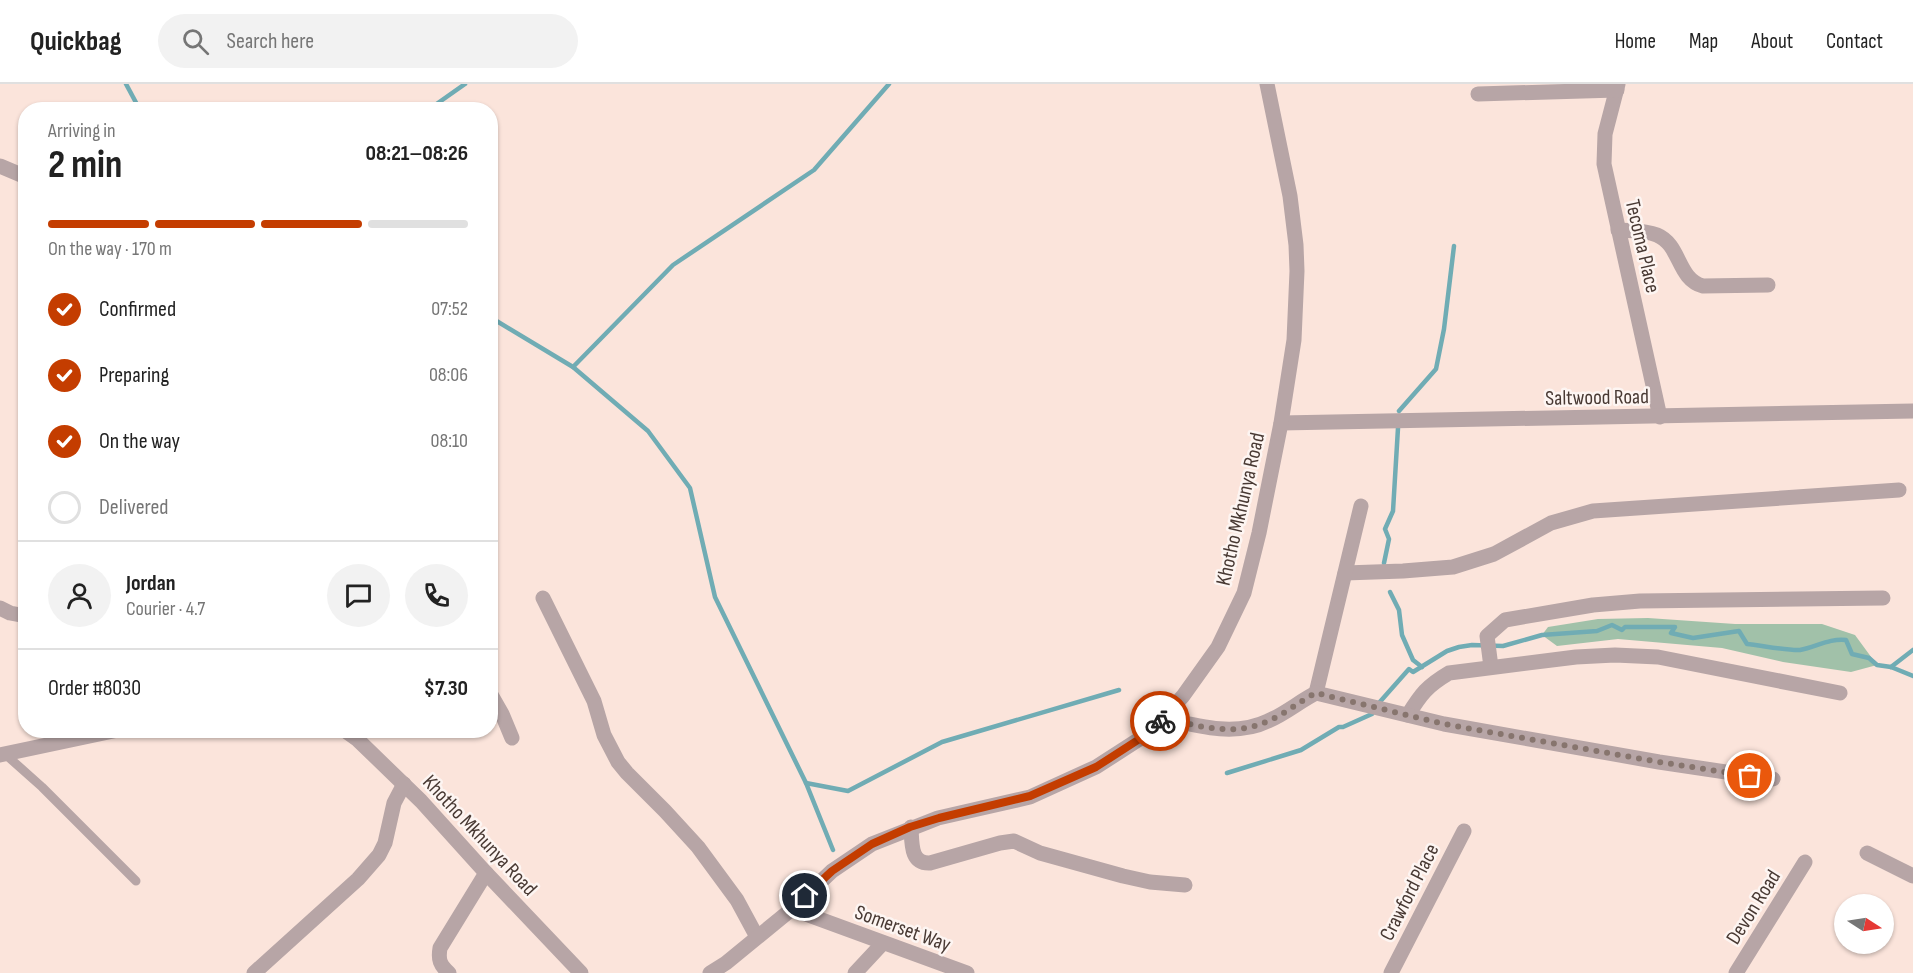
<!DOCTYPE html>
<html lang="en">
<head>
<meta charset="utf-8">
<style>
  body { margin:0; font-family:"Sofia Sans Condensed",sans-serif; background:#f2f2f2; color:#222; height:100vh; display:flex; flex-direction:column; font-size:22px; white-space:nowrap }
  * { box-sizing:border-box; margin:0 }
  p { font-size:20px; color:#767676 }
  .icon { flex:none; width:33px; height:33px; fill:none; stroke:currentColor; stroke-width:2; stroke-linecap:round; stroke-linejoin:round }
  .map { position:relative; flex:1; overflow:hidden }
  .details { position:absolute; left:18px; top:18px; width:480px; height:636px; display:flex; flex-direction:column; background:#fff; border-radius:24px; box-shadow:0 2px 4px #0004 }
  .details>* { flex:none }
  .needle { width:39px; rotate:102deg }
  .fabs { position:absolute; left:1834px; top:810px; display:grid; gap:12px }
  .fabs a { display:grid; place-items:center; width:60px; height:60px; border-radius:50%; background:#fff; box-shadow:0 2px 4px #0004; font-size:30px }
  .pin { position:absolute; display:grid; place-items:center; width:51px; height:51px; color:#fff; margin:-26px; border:3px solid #fff; border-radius:50%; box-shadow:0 2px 6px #0007 }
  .courier { position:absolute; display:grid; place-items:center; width:60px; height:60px; margin:-30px; border:4px solid #c43d00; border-radius:50%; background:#fff; color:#222; box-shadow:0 2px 8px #0007 }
  .headline em { font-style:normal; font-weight:700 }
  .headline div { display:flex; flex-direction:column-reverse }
  .headline { display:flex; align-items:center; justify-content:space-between; height:102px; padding:0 30px }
  h1 { font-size:39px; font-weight:700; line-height:45px }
  .bar { display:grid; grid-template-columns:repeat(4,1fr); gap:9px 6px; align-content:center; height:72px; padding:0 30px }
  .bar i { height:8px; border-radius:4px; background:#e0e0e0 }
  .bar .active { background:#c43d00 }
  .bar p { grid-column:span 4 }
  .line { display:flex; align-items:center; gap:15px; padding:0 30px; border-top:2px solid #e0e0e0 }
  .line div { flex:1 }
  .round { display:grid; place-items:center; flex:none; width:63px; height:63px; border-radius:32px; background:#f2f2f2 }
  ol { padding:0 30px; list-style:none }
  li { display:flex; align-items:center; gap:18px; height:66px }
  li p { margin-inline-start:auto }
  li .icon { padding:6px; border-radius:50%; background:#c43d00; color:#fff; stroke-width:4 }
  li:last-child { color:#767676 }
  li i { width:33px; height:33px; border:3px solid #e0e0e0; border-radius:50% }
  header { display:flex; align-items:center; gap:36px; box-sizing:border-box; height:84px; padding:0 30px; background:#fff; border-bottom:2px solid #e0e0e0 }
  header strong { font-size:28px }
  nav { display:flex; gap:33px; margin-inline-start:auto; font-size:21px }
  .search { width:420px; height:54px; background:#f2f2f2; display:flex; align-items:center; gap:15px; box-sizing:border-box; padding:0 21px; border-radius:33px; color:#767676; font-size:22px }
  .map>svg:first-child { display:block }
  .green { fill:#a1c1a9 }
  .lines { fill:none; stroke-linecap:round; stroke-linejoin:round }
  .stream { stroke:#70acb4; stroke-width:4.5 }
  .service { stroke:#b7a5a6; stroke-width:9 }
  .minor { stroke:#b7a5a6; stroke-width:15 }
  .done { stroke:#87756e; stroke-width:6; stroke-dasharray:0 10.8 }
  .route { stroke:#c43d00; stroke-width:8 }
  .labels { text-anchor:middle; stroke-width:5; stroke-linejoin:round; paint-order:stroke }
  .street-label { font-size:21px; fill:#483933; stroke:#fdf5f2 }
</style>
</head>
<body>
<header>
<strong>Quickbag</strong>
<div class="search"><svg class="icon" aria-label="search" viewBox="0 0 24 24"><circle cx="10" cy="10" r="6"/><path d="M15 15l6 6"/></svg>Search here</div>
<nav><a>Home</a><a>Map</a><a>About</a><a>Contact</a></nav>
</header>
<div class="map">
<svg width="1913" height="889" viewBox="0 0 1913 889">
  <rect width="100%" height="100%" fill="#fbe4db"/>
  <path class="green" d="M1648 534 1735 540H1822L1855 551 1877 581 1851 588 1783 578 1722 564 1618 555 1557 562 1542 551 1548 543 1598 535Z"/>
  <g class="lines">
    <g class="stream">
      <path d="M126 0 140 26"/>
      <path d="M428 26 465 0"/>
      <path d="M490 233 573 283 648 347 690 404 715 513 806 699 833 766"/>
      <path d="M573 283 673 181 814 86 889 0"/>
      <path d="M1399 327 1436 285 1444 245 1454 162"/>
      <path d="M1384 479 1389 455 1385 445 1393 427 1398 344"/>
      <path d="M1390 508 1399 526 1402 551 1413 576 1422 583"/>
      <path d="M1891 583 1913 566"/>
      <path d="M1378 620 1409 585 1413 588 1447 567 1459 563 1472 561 1503 562 1542 551 1597 547 1612 541 1622 546 1625 543H1675L1671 549 1693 554 1739 547 1747 560C1759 561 1789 567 1800 566 1816 563 1830 554 1846 556L1852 570 1869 574 1877 581 1891 583 1913 592"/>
      <path d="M1227 689 1301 666 1339 643H1343L1372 630 1374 627"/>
      <path d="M806 699 848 707 942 658 1119 606"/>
    </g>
    <path class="service" d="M5 670 42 703 136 797"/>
    <g class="minor">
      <path d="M1618 0 1605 50 1604 80 1660 333"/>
      <path d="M1478 10 1617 6"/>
      <path d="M0 82 26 93"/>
      <path d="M1618 146C1631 147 1645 146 1657 151 1681 161 1677 195 1703 202L1768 201"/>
      <path d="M1281 339 1913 327"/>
      <path d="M1345 489 1403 487 1453 483 1494 470 1551 439 1593 427 1899 406"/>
      <path d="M543 514 594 617 604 651 618 678 627 689 665 727 698 763 737 816 757 853"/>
      <path d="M0 524 10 529 26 532"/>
      <path d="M1491 583 1487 552 1505 536 1593 521 1640 517 1883 514"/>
      <path d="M490 609 502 630 512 654"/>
      <path d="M1316 609 1361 422"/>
      <path d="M1408 631C1421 610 1427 602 1449 589L1576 573 1615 571 1658 573 1840 609"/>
      <path d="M1163 634C1197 642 1235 653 1268 637 1285 630 1300 617 1316 609L1444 640 1659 678 1773 695"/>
      <path d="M344 646 358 656 421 717 486 789 581 889"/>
      <path d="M0 671 118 646"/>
      <path d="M911 743C912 759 910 780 930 779L1000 759 1014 757 1040 769 1123 792 1150 798 1185 801"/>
      <path d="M1867 769 1913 792"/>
      <path d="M792 825 967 889"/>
      <path d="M254 889 358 795 379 771 385 759 394 719 404 700"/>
      <path d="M449 889C440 881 438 876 440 864L486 789"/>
      <path d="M710 889 726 879 792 825 832 787 872 760 938 734 1030 713 1096 683 1141 654 1163 634 1183 612 1218 563 1244 509 1259 449 1281 339 1294 256 1297 187 1296 161 1290 112 1267 0"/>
      <path d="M855 889 883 859"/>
      <path d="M1391 889 1464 747"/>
      <path d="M1736 889 1805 778"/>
    </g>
  </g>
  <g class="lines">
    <path class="done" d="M1160 637 1163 634C1197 642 1235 653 1268 637 1285 630 1300 617 1316 609L1444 640 1659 678 1750 692"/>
    <path class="route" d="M805 812 832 787 872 760 910 743 939 734 1030 712 1096 683 1141 654 1160 637"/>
  </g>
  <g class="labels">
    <g class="street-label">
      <text transform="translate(1643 162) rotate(77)" y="7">Tecoma Place</text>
      <text transform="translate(1597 313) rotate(-1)" y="7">Saltwood Road</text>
      <text transform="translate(1240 425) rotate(-77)" y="7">Khotho Mkhunya Road</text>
      <text transform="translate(480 751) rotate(47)" y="7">Khotho Mkhunya Road</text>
      <text transform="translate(1409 808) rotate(-63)" y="7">Crawford Place</text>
      <text transform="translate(1753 823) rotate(-58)" y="7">Devon Road</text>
      <text transform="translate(903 844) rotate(20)" y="7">Somerset Way</text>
    </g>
  </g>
</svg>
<div class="fabs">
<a><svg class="needle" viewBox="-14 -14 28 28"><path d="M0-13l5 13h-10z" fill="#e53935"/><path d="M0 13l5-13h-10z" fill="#767676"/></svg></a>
</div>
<div class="pin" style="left:1750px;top:692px;background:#ea580c"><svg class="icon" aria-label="bag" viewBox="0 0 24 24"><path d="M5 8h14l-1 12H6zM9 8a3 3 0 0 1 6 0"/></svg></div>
<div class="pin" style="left:805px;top:812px;background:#1f2937"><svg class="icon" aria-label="home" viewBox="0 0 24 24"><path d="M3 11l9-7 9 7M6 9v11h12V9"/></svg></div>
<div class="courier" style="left:1160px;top:637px"><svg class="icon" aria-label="bike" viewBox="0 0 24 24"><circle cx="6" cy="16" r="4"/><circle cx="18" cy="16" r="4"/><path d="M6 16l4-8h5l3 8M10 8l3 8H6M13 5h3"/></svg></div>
<section class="details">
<div class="headline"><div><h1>2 min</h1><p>Arriving in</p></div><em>08:21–08:26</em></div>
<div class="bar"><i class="active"></i><i class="active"></i><i class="active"></i><i></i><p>On the way · 170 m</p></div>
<ol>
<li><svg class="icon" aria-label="check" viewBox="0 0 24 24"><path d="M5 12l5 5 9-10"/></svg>Confirmed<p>07:52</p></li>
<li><svg class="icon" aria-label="check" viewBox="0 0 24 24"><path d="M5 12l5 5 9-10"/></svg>Preparing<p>08:06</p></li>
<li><svg class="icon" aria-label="check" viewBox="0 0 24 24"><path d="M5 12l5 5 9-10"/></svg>On the way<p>08:10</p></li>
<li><i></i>Delivered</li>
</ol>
<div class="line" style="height:108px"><a class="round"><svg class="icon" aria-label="person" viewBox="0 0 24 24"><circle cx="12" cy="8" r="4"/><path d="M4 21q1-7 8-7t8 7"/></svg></a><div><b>Jordan</b><p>Courier · 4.7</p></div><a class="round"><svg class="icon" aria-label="chat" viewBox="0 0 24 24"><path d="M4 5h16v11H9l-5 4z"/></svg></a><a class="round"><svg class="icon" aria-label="phone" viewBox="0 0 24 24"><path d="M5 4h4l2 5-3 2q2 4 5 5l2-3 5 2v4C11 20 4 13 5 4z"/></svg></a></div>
<div class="line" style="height:78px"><div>Order #8030</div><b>$7.30</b></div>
</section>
</div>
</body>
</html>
